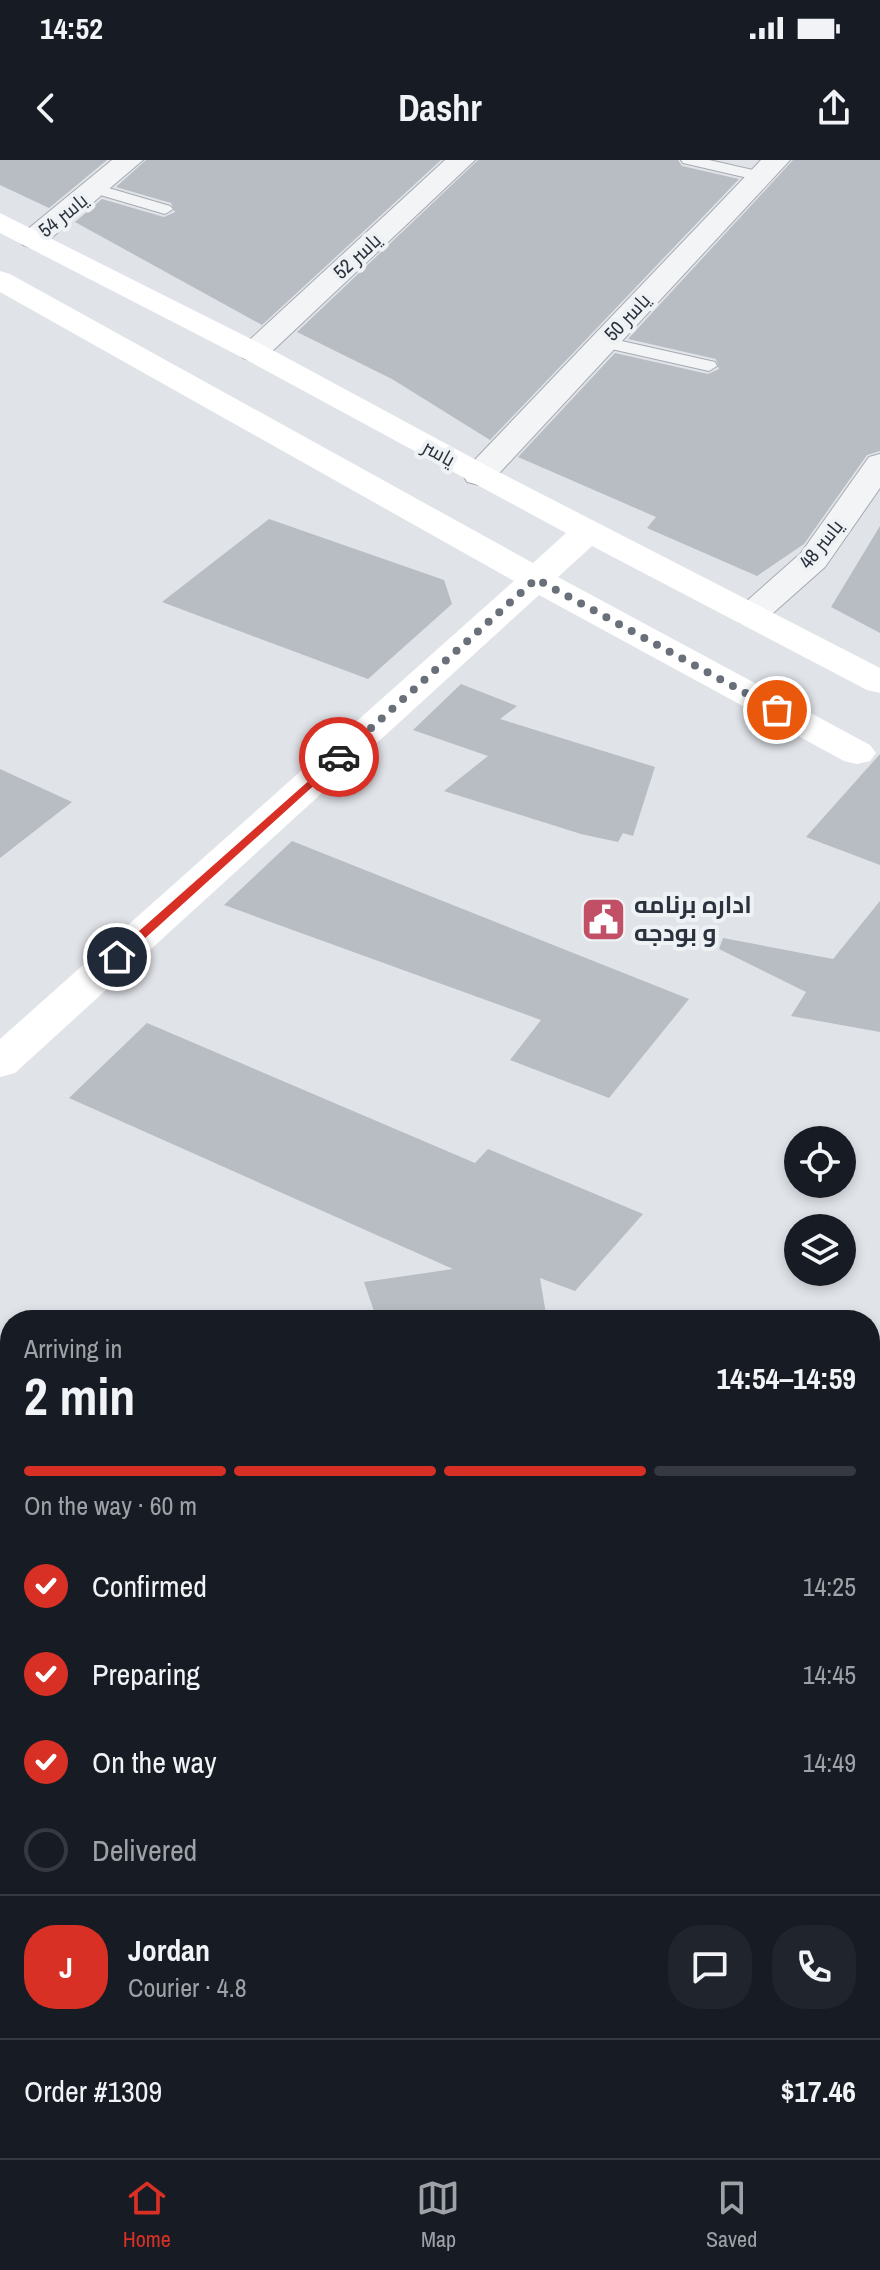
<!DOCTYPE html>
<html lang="en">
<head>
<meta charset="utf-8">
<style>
  body { margin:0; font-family:"Archivo Narrow",Cairo,sans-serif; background:#20242c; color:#f1f3f6; height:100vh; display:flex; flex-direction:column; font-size:30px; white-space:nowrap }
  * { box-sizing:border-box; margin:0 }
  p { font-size:26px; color:#9ea1a6 }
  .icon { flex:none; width:44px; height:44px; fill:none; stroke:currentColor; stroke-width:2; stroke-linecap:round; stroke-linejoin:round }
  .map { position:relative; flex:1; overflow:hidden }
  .sheet { position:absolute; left:0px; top:1150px; width:880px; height:848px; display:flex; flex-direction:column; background:#171b24; border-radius:32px 32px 0 0; box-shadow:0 4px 12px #0003 }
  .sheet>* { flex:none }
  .fabs { position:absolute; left:784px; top:966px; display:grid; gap:16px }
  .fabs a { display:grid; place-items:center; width:72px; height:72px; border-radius:50%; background:#171b24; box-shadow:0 4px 12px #0003; font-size:40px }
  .pin { position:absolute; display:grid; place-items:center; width:68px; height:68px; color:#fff; margin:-34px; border:4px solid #fff; border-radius:50%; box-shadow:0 2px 8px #0007 }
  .courier { position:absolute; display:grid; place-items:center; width:80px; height:80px; margin:-40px; border:6px solid #d93025; border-radius:50%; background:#fff; color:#222; box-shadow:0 2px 10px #0007 }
  .summary em { font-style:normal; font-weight:700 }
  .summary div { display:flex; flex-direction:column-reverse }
  .summary { display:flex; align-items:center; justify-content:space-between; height:136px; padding:0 24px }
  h1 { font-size:52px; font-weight:700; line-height:60px }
  .bar { display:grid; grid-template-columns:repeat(4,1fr); gap:12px 8px; align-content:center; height:96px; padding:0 24px }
  .bar i { height:10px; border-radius:6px; background:#363941 }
  .bar .active { background:#d93025 }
  .bar p { grid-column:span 4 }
  .line { display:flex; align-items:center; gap:20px; padding:0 24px; border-top:2px solid #363941 }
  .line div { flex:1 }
  .round { display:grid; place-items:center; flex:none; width:84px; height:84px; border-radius:32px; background:#20242c }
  ol { padding:0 24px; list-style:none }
  li { display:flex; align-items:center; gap:24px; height:88px }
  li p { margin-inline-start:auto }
  li .icon { padding:8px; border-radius:50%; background:#d93025; color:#fff; stroke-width:4 }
  li:last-child { color:#9ea1a6 }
  li i { width:44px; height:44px; border:4px solid #363941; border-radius:50% }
  .status { display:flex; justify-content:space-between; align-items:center; height:56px; padding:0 40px; background:#171b24; direction:ltr }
  .status svg { height:22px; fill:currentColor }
  header { display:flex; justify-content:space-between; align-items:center; height:104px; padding:0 24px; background:#171b24; font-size:36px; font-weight:700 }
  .dock { display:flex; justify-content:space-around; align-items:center; height:112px; border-top:2px solid #363941; background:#171b24; font-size:22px; color:#9ea1a6 }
  .dock a { display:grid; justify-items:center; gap:4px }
  .dock .active { color:#d93025 }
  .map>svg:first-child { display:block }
  .green { fill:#c6d1c2 }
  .building { fill:#b8bdc4 }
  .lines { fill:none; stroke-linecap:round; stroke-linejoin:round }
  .lane-casing { stroke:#a6aab2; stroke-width:2 }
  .street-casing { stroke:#a6aab2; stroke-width:2 }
  .primary-casing { stroke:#a1a8b2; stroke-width:2 }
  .lane { fill:#f2f4f6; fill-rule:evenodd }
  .street { fill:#f2f4f6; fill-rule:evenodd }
  .secondary { fill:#fff; fill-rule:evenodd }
  .primary { fill:#fff; fill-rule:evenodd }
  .route { fill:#d93025 }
  .done { stroke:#6a707a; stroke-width:8; stroke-dasharray:0 14.4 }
  .labels { text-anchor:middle; stroke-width:8; stroke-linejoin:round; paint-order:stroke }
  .far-street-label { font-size:20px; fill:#2a323e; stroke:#eff2f5 }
  .poi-label { font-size:24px; font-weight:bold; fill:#2a323e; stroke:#eff2f5; text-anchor:start }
</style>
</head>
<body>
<div class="status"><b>14:52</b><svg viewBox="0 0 49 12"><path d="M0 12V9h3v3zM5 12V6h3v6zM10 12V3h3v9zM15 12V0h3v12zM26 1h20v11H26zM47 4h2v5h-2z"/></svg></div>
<header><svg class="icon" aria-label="back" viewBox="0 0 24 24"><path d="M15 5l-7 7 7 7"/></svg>Dashr<svg class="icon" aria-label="share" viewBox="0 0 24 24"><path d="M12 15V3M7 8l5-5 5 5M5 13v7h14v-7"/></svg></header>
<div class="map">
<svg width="880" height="1998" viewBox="0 0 880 1998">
  <rect width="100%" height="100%" fill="#e0e3e8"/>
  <path class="green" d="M0 1956 10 1962V1988H50L66 1998H0Z"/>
  <g class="building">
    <path d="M0 0H107L49 48 0 25Z"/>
    <path d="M146 0H441L262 165 75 62 102 39 164 57 175 52 171 43 116 27Z"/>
    <path d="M478 0H678L682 6 739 19 490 280 392 219 297 172Z"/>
    <path d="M793 0H880V291L867 295 804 384 757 416 647 368 656 357 518 297 615 193 708 214 719 209 716 199 628 179Z"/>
    <path d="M269 359 444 420 452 444 368 519 162 442Z"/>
    <path d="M880 366V473L831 447Z"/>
    <path d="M461 524 517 546 500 559 655 607 633 676 623 673 618 682 581 674 444 631 488 596 413 570Z"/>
    <path d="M880 594V705L806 677Z"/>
    <path d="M0 609 72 642 0 698Z"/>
    <path d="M292 681 689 839 609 938 510 900 541 860 224 745Z"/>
    <path d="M880 741V872L791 856 806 832 719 789 723 778 833 799Z"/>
    <path d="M147 863 475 1003 488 989 643 1054 575 1131 540 1118 547 1160H377L364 1122 453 1109 69 938Z"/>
  </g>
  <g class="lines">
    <defs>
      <g id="lane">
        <path d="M681 0H709L766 13 769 16 761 21 683 3Z"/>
        <path d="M95 24 170 46 173 49 165 54 90 32 87 29Z"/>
        <path d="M604 177 715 202 717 206 709 211 598 186 596 182Z"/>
      </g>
      <g id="street">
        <path d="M112 0H143L43 85 33 88 23 85 19 79 23 73Z"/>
        <path d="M445 0H475L265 198 254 201 243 198 239 192 243 186Z"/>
        <path d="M761 0H790L491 322 479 325 467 322 463 315 467 308Z"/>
        <path d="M880 294V328L825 407 763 462 751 465 739 462 734 455 739 448 801 393 869 297Z"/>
      </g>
      <g id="primary">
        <path d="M0 1726 10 1730V1785L0 1781Z"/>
        <path d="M0 1864 10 1868V1926L0 1922Z"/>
        <path d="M119 1988H191L195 1998H123Z"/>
        <path d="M354 1988H427L431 1998H358Z"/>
      </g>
    </defs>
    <use href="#lane" class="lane-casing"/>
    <use href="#street" class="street-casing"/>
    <use href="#primary" class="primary-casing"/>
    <use href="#lane" class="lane"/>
    <use href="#street" class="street"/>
    <path class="secondary" d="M0 53 265 186 491 308 880 508V533L867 530 592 386 558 417 870 585 876 593 870 601 857 604 844 601 539 435 15 913 0 917V879L514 421 0 132V111L10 114 533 403 566 373 243 198 0 73Z"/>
    <use href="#primary" class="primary"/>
  </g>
  <path class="route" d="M339 594 342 595V600L121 800H112V795Z"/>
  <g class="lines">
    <path class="done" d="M339 597 536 419 777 550"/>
  </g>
  <defs>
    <symbol id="civic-square" viewBox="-11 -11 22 22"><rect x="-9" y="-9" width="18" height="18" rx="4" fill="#c15067" stroke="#eff2f5"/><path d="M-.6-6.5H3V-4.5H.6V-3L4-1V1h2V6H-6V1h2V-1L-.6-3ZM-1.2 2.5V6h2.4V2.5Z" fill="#fff"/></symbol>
  </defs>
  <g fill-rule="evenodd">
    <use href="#civic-square" x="578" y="734" width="51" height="51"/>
  </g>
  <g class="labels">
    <g class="far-street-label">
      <text transform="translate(63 55) rotate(-39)" y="7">یاسر 54</text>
      <text transform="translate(357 96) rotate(-43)" y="7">یاسر 52</text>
      <text transform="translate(627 157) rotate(-47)" y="7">یاسر 50</text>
      <text transform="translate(439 293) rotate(29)" y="7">یاسر</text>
      <text transform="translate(821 384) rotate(-51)" y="7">یاسر 48</text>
    </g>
    <g class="poi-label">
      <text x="634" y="753">اداره برنامه<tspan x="634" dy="28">و بودجه</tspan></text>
    </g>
  </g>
</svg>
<div class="fabs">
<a><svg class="icon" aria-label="locate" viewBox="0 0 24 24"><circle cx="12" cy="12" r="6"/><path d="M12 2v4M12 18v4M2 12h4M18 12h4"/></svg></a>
<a><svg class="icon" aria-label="layers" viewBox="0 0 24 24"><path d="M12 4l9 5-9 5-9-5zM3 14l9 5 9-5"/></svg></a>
</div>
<div class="pin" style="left:777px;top:550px;background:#ea580c"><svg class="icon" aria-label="bag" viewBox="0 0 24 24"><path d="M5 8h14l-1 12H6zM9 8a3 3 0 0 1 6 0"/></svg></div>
<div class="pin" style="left:117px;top:797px;background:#1f2937"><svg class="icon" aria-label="home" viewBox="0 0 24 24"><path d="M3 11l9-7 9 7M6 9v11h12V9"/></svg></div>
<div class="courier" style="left:339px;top:597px"><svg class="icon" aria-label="car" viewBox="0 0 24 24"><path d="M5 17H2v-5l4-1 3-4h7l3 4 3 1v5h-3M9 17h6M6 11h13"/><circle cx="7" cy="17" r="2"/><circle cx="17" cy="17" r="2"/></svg></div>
<section class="sheet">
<div class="summary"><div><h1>2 min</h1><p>Arriving in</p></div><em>14:54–14:59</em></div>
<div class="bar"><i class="active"></i><i class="active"></i><i class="active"></i><i></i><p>On the way · 60 m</p></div>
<ol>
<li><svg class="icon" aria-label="check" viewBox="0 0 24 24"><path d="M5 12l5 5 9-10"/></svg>Confirmed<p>14:25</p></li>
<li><svg class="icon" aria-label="check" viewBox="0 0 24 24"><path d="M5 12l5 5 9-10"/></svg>Preparing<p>14:45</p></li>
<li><svg class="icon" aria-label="check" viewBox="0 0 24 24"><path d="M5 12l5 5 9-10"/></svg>On the way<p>14:49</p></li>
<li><i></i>Delivered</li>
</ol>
<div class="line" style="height:144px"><b class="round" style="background:#d93025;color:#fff">J</b><div><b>Jordan</b><p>Courier · 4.8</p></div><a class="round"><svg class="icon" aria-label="chat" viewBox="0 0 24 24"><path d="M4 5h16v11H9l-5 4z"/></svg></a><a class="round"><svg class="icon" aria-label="phone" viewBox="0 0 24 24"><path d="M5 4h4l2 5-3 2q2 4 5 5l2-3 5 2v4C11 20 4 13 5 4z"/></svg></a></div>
<div class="line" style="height:104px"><div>Order #1309</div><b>$17.46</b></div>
</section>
</div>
<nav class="dock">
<a class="active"><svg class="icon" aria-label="home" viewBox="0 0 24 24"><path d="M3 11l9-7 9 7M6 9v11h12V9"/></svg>Home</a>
<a><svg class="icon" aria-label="map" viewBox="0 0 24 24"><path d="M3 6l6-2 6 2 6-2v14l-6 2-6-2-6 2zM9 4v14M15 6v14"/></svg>Map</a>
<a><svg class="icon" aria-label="saved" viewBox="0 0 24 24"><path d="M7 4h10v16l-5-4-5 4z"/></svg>Saved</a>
</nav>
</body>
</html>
